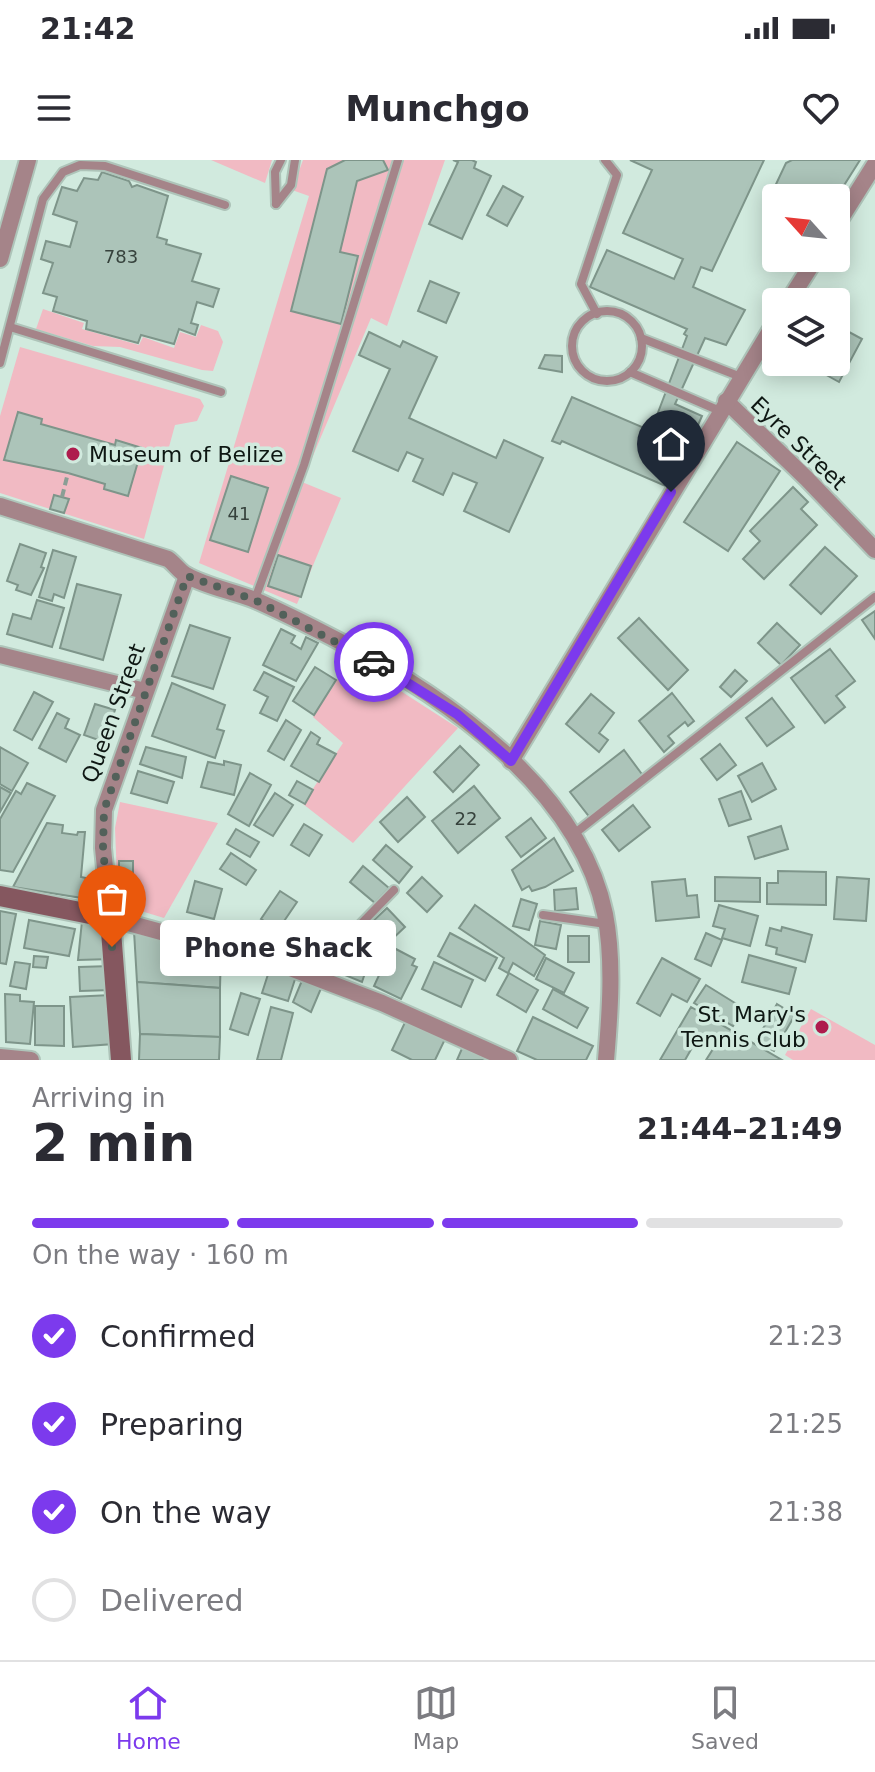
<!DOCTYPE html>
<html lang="en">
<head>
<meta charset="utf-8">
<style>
  body { margin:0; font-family:"DejaVu Sans",sans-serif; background:#f7f7f7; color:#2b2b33; height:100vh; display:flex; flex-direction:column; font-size:30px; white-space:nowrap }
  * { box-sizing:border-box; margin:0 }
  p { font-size:26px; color:#7c7c81 }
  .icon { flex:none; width:44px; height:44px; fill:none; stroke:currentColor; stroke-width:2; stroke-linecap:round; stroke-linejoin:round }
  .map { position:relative; height:900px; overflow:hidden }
  .panel { display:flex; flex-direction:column; background:#fff; flex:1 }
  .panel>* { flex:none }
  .needle { width:52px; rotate:297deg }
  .buttons { position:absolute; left:762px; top:24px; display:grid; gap:16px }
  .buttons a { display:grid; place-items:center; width:88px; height:88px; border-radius:8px; background:#fff; box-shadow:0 4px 20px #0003; font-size:40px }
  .pin { position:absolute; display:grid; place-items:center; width:68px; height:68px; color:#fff; margin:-82px -34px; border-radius:50% 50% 50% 0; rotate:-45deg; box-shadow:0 0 8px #0007 }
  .pin .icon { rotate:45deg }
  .courier { position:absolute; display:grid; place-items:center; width:80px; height:80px; margin:-40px; border:6px solid #7c3aed; border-radius:50%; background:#fff; color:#222; box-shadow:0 2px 10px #0007 }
  .bubble { position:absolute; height:56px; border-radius:8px; background:#fff; box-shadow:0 4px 20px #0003; font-size:26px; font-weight:700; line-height:56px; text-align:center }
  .overview em { font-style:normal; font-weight:700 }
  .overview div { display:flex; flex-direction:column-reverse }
  .overview { display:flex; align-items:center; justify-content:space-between; height:136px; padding:0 32px }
  h1 { font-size:52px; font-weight:700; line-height:60px }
  .bar { display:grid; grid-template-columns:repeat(4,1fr); gap:12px 8px; align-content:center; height:96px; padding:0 32px }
  .bar i { height:10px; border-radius:6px; background:#e1e1e2 }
  .bar .on { background:#7c3aed }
  .bar p { grid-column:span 4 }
  ol { padding:0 32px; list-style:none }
  li { display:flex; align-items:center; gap:24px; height:88px }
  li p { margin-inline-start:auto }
  li .icon { padding:8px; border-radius:50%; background:#7c3aed; color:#fff; stroke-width:4 }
  li:last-child { color:#7c7c81 }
  li i { width:44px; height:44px; border:4px solid #e1e1e2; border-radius:50% }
  .status { display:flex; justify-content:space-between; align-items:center; height:56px; padding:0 40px; background:#fff; direction:ltr }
  .status svg { height:22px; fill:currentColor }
  header { display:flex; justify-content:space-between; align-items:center; height:104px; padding:0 32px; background:#fff; font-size:36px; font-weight:700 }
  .menu { display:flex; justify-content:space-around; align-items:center; height:112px; border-top:2px solid #e1e1e2; background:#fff; font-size:22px; color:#7c7c81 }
  .menu a { display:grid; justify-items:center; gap:4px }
  .menu .on { color:#7c3aed }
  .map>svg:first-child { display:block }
  .green { fill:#f1bac3 }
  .building { fill:#acc4b9; stroke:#7e958a; stroke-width:2 }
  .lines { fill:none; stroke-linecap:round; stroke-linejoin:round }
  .lane-casing { stroke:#aec4b9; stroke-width:12 }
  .street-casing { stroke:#aec4b9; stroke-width:20 }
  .secondary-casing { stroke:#aec4b9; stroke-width:24 }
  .path { stroke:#8a9e95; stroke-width:4; stroke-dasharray:8 4; stroke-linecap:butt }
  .lane { stroke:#a58489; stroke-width:8 }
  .street { stroke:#a58489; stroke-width:16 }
  .secondary { stroke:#85575f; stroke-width:20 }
  .done { stroke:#52615a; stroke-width:8; stroke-dasharray:0 14.4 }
  .route { stroke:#7c3aed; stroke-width:10 }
  .poi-dot { fill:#ae1c4d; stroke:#d1eade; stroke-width:3 }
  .labels { text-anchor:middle; stroke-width:7; stroke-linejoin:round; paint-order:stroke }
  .number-label { font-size:18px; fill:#36423c }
  .street-label { font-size:22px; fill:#0e1713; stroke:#d1eade }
  .poi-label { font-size:22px; fill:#0e1713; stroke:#d1eade; text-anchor:start }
</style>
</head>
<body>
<div class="status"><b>21:42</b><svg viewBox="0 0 49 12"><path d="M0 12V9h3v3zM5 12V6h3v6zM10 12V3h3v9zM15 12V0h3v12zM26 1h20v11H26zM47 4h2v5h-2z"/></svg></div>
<header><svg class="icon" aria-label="menu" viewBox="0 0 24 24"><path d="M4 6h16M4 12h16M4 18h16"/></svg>Munchgo<svg class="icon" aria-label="heart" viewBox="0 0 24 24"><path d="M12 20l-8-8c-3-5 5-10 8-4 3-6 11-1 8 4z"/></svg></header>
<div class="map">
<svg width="875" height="900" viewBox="0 0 875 900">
  <rect width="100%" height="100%" fill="#d1eade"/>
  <g class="green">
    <path d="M211 0H272L265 23Z"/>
    <path d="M303 0H445L387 166 371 158 302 322 341 338 297 444 199 403 309 36 292 30Z"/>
    <path d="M43 149 84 163 82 169 139 185 143 177 174 188 180 172 196 177 201 165 218 171 223 182 213 211 202 210 120 187 93 186 36 169Z"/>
    <path d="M20 187 200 239 204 246 197 261 175 265 144 379 0 333V256Z"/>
    <path d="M351 499 458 568 353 683 303 644 343 583 313 557Z"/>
    <path d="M120 642 218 663 164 758 118 744 115 668Z"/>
    <path d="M811 849 875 885V900H793L785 895Z"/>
  </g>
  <g class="building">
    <path d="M345 0H383L388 10 357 21 340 92 358 96 341 164 291 151 327 9Z"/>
    <path d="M453 0H472L476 2 474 8 491 16 462 79 429 64 458 2Z"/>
    <path d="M630 0H764L712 111 701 107 693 127 745 150 726 185 705 178 675 244 702 256 670 328 562 281 560 284 552 281 572 237 651 271 687 176 684 174 687 169 590 127 607 90 674 119 683 99 623 73 652 10Z"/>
    <path d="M792 0H860L836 38H776V46L769 39 786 3Z"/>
    <path d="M102 12 129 21 132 27 137 25 168 36 157 77 167 80 166 84 201 94 192 121 219 129 213 147 197 142 191 163 198 165 195 175 179 169 174 184 141 175 138 183 86 169 87 161 53 151 57 137 43 133 53 103 41 99 46 81 70 87 77 62 53 54 62 27 77 31 84 18 98 20Z"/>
    <path d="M503 26 523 37 507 66 487 55Z"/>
    <path d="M430 121 459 133 446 163 418 151Z"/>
    <path d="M836 165 862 179 839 222 803 202H836Z"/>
    <path d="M369 172 400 187 403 181 437 197 409 258 496 298 504 280 543 298 509 372 464 351 477 323 453 313 443 335 413 321 423 299 407 292 398 311 353 291 390 209 359 195Z"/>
    <path d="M545 195 562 196V212L539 208Z"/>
    <path d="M18 252 42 259 41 264 115 285 116 280 142 288 128 336 104 329 105 324 68 313 4 300Z"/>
    <path d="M737 282 780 311 728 391 684 362Z"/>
    <path d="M231 316 268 328 248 392 210 380Z"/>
    <path d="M793 327 808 342 801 349 817 365 764 419 743 399 760 381 750 371Z"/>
    <path d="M54 335 69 339 64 353 50 349Z"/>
    <path d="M20 384 46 393 41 407 44 408 31 435 16 430 18 425 7 421Z"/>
    <path d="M825 387 857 416 821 454 790 425Z"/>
    <path d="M53 390 76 397 64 438 54 434 52 441 39 437Z"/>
    <path d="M278 395 311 406 301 437 268 426Z"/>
    <path d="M77 424 121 435 103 500 60 488Z"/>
    <path d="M37 440 64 448 52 487 7 474 13 454 31 459Z"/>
    <path d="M875 451V479L862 460Z"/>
    <path d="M639 458 688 510 668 530 618 478Z"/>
    <path d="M777 463 800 485 781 505 758 483Z"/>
    <path d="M190 465 230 478 213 529 172 516Z"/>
    <path d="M281 469 295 476 291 483 301 489 306 477 318 483 296 521 263 505Z"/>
    <path d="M830 489 855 521 836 536 845 547 825 563 791 518Z"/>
    <path d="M315 507 336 520 314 555 293 541Z"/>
    <path d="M735 510 747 521 731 537 720 527Z"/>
    <path d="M264 512 294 527 277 561 260 553 268 537 254 530Z"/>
    <path d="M172 523 225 545 217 569 224 571 215 598 152 576Z"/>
    <path d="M34 532 53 542 32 580 14 570Z"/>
    <path d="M672 533 694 561 688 566 685 562 668 576 674 583 664 592 639 561Z"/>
    <path d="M591 534 614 553 599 573 608 580 599 592 566 564Z"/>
    <path d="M772 538 794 567 767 586 746 558Z"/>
    <path d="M95 544 115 550 104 582 84 575Z"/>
    <path d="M57 553 69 559 65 568 80 575 66 602 39 588Z"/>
    <path d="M286 560 301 570 284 600 268 591Z"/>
    <path d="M311 572 320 578 317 584 336 594 319 622 291 606Z"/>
    <path d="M720 584 736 605 717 620 701 599Z"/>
    <path d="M460 586 479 605 453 632 434 612Z"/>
    <path d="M0 587 28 603 12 631 0 624Z"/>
    <path d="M146 587 186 597 182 618 140 604Z"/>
    <path d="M624 590 644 617 591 659 570 632Z"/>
    <path d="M224 601 241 605 234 635 201 627 208 602 224 605Z"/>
    <path d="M762 603 776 629 752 642 738 616Z"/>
    <path d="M138 611 174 622 167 643 131 633Z"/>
    <path d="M250 613 271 625 249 666 228 654Z"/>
    <path d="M297 621 313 630 305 644 289 635Z"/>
    <path d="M27 623 55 636 13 712 0 710V659L16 631 21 634Z"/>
    <path d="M474 626 500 658 458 693 432 661Z"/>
    <path d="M0 627 11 633 0 652Z"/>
    <path d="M741 631 751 659 729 666 719 639Z"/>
    <path d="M275 633 293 645 273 676 254 665Z"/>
    <path d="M407 637 425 657 398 682 380 662Z"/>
    <path d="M633 645 650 667 619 691 602 670Z"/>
    <path d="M531 658 546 678 521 697 506 677Z"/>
    <path d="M47 663 63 665 62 673 77 675 78 672H85L81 717 86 718 82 738 13 727Z"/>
    <path d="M304 664 322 675 309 696 291 685Z"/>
    <path d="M781 666 788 689 755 699 748 677Z"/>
    <path d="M236 669 259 682 250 697 227 684Z"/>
    <path d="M554 678 573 711 545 727 532 731 529 726 522 730 512 710Z"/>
    <path d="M386 685 412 707 399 723 373 700Z"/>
    <path d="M231 693 256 710 246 725 220 709Z"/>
    <rect x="119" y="701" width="14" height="18"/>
    <path d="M363 706 389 728 375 743 350 722Z"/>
    <path d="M778 711 826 712V745L767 744V723H778Z"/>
    <path d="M422 717 442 736 427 752 407 733Z"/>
    <path d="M715 717 760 718V742L715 741Z"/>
    <path d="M837 717 869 719 866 761 834 759Z"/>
    <path d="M685 719 687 736 697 735 699 757 656 761 652 722Z"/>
    <path d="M195 721 222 729 214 759 187 752Z"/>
    <path d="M576 728 578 749 555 751 554 730Z"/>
    <path d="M280 731 297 742 278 770 261 759Z"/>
    <path d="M521 739 537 744 529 770 513 766Z"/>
    <path d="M475 745 545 795 534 816 513 803 508 813 499 808 504 798 459 768Z"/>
    <path d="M719 745 758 756 750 786 722 778 725 769 713 766Z"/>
    <path d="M387 748 405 767 389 782 371 763Z"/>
    <path d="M0 751 16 754 6 804 0 803Z"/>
    <path d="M29 760 75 769 69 796 24 788Z"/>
    <path d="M82 761 101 767 111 799 78 800Z"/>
    <path d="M540 761 561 765 556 789 535 785Z"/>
    <path d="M782 767 812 775 805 802 776 794 777 788 766 785 770 768 781 771Z"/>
    <path d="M134 771 221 789 220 828 137 822Z"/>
    <path d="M366 773 379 783 370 794 383 799 371 812 366 810 362 822 330 809 331 805 340 808 345 797 361 798 350 790Z"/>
    <path d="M450 773 497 798 485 821 438 796Z"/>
    <path d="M706 773 722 780 711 806 695 799Z"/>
    <rect x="568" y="776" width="21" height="26"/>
    <path d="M392 787 415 799 412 805 417 807 401 839 374 826Z"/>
    <path d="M749 795 796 808 789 834 742 822Z"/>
    <path d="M34 796 48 797 46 808 33 807Z"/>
    <path d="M546 798 574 813 564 833 536 819Z"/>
    <path d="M662 798 700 819 687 842 672 834 660 856 637 843Z"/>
    <path d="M15 802 30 804 26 829 10 826Z"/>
    <path d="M434 802 473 820 461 847 422 829Z"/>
    <path d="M271 805 297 813 288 841 262 833Z"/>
    <path d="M111 806 112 830 80 831 79 807Z"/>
    <path d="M509 813 538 830 526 852 497 835Z"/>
    <path d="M303 818 322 826 311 852 293 842Z"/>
    <path d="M137 822 220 828V877L140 874Z"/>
    <path d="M706 825 743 848 733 866 694 843Z"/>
    <path d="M553 829 588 848 577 868 543 849Z"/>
    <path d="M241 833 260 839 248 875 230 869Z"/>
    <path d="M5 834 20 835V841L34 842 30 884 6 882Z"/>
    <path d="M111 835 114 884 73 887 70 837Z"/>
    <path d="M777 844 795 855 774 891 756 881Z"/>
    <path d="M35 846H64V886L35 885Z"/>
    <path d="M271 847 293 853 281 900H257Z"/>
    <path d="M691 847 782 900H706L713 889 697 879 685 900H660Z"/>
    <path d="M408 856 447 875 435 900H412L392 890Z"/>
    <path d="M533 857 593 886 586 900H537L517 891Z"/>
    <path d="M140 874 220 877 219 900H139Z"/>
    <path d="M464 884 491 900H457Z"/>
  </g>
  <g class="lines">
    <defs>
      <g id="lane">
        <path d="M276 44 291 25 295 0"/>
        <path d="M276 44 275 12 281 0"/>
        <circle cx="607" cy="186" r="35"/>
        <path d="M597 154 581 124 617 15 605 0"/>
        <path d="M10 167 221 232"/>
        <path d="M641 178 741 217"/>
        <path d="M0 203 43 39 63 12 80 5 105 6 225 45"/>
        <path d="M630 212 720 251"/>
        <path d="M255 439 304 305 398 0"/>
        <path d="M574 674 875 437"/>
        <path d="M543 755 606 764"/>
        <path d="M311 815 394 730"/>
      </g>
      <g id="street">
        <path d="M836 66 875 4"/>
        <path d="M0 99 28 0"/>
        <path d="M788 142 816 98"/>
        <path d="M726 241 807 319 875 390"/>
        <path d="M0 346 168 399C175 404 179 411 186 415 207 427 233 431 255 440 282 452 310 466 337 480 445 536 579 628 605 754 614 800 610 853 606 900"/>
        <path d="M187 416 104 650 103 688 110 758 285 806 382 843 509 900"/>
        <path d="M0 495 145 531"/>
        <path d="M511 601 776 161"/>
        <path d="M0 897 31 900"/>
      </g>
      <path id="secondary" d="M0 736 110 758 121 900"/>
    </defs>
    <use href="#lane" class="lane-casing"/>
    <use href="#street" class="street-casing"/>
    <use href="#secondary" class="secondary-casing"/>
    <path class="path" d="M62 337 68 313"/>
    <use href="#lane" class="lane"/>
    <use href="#street" class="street"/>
    <use href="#secondary" class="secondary"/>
  </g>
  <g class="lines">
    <path class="done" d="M112 787 103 688 104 650 187 416 255 440 374 502"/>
    <path class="route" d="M374 502 457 554 511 601 671 332"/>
  </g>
  <g class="poi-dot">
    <circle cx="73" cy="294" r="8"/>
    <circle cx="822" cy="867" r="8"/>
  </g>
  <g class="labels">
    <g class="number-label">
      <text x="121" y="103">783</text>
      <text x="239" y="360">41</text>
      <text x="466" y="665">22</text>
    </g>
    <g class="street-label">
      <text transform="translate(799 283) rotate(44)" y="8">Eyre Street</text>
      <text transform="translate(113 553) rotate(-70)" y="8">Queen Street</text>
    </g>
    <g class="poi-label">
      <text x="89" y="302">Museum of Belize</text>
      <text x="806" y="862" text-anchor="end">St. Mary's<tspan x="806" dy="25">Tennis Club</tspan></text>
    </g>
  </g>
</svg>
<div class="buttons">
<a><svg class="needle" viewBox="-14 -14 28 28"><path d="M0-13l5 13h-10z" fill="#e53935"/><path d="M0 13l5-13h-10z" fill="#7c7c81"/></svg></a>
<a><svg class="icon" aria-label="layers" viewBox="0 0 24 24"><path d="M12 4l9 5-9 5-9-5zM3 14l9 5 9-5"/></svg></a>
</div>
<div class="pin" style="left:112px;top:787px;background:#ea580c"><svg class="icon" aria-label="bag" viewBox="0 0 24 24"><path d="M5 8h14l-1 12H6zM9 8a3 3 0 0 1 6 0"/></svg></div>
<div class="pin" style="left:671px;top:332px;background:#1f2937"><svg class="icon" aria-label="home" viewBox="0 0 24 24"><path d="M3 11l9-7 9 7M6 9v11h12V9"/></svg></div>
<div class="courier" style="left:374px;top:502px"><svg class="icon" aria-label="car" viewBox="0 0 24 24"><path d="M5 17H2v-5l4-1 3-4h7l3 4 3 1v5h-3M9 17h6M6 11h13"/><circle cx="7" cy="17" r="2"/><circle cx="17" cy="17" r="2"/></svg></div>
<div class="bubble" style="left:160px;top:760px;width:236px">Phone Shack</div>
</div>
<section class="panel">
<div class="overview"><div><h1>2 min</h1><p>Arriving in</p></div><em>21:44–21:49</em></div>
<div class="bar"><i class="on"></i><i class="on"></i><i class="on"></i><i></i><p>On the way · 160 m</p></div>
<ol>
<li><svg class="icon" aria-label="check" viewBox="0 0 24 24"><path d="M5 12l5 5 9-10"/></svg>Confirmed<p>21:23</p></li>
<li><svg class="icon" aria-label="check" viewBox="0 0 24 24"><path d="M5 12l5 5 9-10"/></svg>Preparing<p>21:25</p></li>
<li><svg class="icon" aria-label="check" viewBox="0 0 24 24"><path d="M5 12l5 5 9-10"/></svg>On the way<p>21:38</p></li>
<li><i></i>Delivered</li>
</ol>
</section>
<nav class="menu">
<a class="on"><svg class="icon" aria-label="home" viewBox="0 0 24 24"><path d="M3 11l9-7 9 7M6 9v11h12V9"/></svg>Home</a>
<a><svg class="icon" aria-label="map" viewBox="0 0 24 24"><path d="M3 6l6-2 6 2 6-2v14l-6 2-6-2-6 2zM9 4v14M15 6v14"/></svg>Map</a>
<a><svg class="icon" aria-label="saved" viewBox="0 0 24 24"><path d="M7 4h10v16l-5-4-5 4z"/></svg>Saved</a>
</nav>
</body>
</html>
